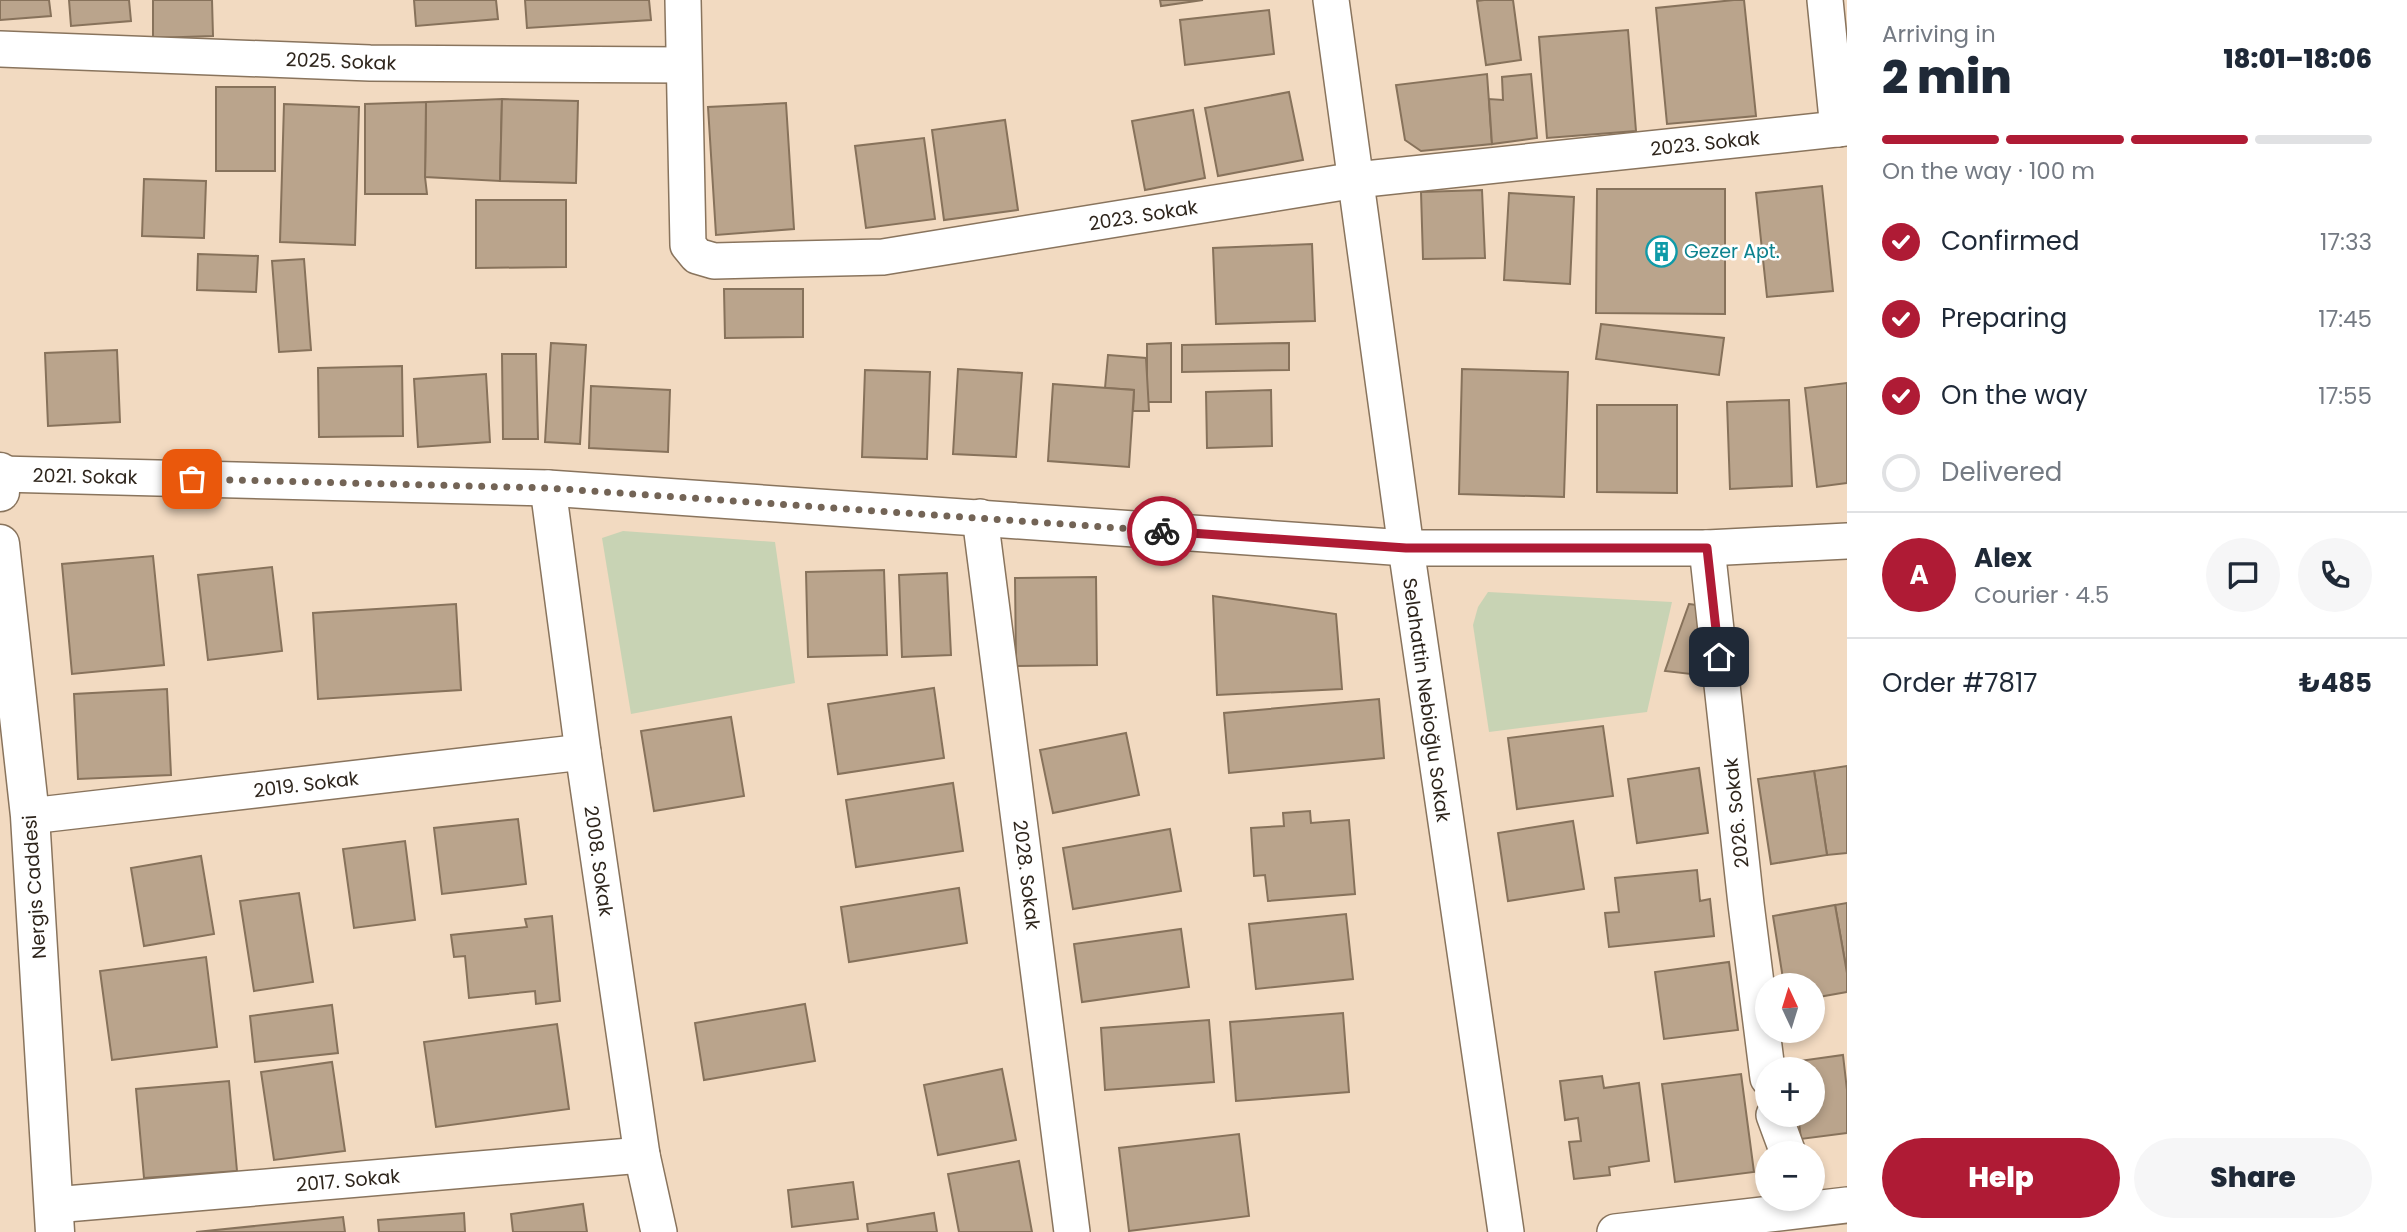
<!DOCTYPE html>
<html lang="en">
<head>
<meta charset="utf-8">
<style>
  body { margin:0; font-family:Poppins,sans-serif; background:#f6f6f7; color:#1f2937; height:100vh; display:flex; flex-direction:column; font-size:26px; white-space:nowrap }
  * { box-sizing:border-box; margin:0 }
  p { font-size:23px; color:#747a83 }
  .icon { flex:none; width:38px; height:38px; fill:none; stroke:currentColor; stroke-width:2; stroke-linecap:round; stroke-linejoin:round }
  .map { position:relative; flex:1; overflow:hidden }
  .sheet { display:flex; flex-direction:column; background:#fff; width:560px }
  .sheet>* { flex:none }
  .needle { width:46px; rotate:356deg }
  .buttons { position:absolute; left:1755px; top:973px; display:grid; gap:14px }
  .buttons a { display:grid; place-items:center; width:70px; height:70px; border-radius:50%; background:#fff; box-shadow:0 4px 10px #0003; font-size:35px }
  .pin { position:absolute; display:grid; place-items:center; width:60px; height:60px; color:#fff; margin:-30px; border-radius:14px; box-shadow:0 4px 10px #0006 }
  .courier { position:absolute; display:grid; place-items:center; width:70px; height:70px; margin:-35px; border:5px solid #af1b35; border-radius:50%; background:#fff; color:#222; box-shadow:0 2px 9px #0007 }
  .summary em { font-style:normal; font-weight:800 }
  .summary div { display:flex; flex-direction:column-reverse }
  .summary { display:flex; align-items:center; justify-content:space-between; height:119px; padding:0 35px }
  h1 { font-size:46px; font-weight:800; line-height:52px }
  .bar { display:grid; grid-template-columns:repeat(4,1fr); gap:10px 7px; align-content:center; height:84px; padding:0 35px }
  .bar i { height:9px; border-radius:5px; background:#e0e1e3 }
  .bar .current { background:#af1b35 }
  .bar p { grid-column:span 4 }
  .line { display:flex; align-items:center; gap:18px; padding:0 35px; border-top:2px solid #e0e1e3 }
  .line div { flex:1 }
  .round { display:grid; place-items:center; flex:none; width:74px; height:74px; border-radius:37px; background:#f6f6f7 }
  ol { padding:0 35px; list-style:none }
  li { display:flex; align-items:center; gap:21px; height:77px }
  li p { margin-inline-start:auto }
  li .icon { padding:7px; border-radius:50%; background:#af1b35; color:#fff; stroke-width:4 }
  li:last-child { color:#747a83 }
  li i { width:38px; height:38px; border:4px solid #e0e1e3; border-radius:50% }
  .action { display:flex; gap:14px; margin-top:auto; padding:14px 35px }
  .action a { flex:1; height:80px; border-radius:42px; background:#af1b35; color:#fff; font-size:28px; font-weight:800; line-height:80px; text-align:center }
  .action a+a { background:#f6f6f7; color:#1f2937 }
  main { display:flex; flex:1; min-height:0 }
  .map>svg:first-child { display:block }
  .green { fill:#c8d3b4 }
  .building { fill:#baa48c; stroke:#87725b; stroke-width:2 }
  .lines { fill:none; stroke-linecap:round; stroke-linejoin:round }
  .street-casing { stroke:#89745d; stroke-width:38 }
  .secondary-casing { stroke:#89745d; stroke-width:41 }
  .street { stroke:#fff; stroke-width:35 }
  .secondary { stroke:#fff; stroke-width:38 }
  .done { stroke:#736456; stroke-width:7; stroke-dasharray:0 12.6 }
  .route { stroke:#af1b35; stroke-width:9 }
  .labels { text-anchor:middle; stroke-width:5; stroke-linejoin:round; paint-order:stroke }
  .street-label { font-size:19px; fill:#2e251c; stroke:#fff }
  .culture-label { font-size:19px; fill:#0d838f; stroke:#fff; text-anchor:start }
</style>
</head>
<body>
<main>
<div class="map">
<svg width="1847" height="1232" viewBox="0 0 1847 1232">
  <rect width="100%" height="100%" fill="#f2dac1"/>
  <g class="green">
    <path d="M623 531 775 542 795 683 631 714 602 538Z"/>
    <path d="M1488 592 1672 602 1647 712 1489 732 1473 625 1478 607Z"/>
  </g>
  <g class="building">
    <path d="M0 0H49L51 16 0 20Z"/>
    <path d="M69 0H129L131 21 71 26Z"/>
    <path d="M153 0H212L213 36 153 38Z"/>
    <path d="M414 0H496L498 19 416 26Z"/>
    <path d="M525 0H649L651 20 527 28Z"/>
    <path d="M1160 0H1203L1161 6Z"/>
    <path d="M1484 0H1513L1521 60 1486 65 1477 1Z"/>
    <path d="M1734 0H1744L1756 116 1667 124 1656 8Z"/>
    <path d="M1269 10 1274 54 1185 65 1180 20Z"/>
    <path d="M1628 30 1636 131 1547 138 1539 37Z"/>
    <path d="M1487 74 1492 144 1421 151 1405 140 1396 85Z"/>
    <path d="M1531 74 1537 138 1492 144 1489 99 1503 100 1502 77Z"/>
    <rect x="216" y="87" width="59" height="84"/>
    <path d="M1289 92 1303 160 1218 176 1205 108Z"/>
    <path d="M502 99 500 181 425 177 426 102Z"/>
    <path d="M502 99 578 101 576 183 500 181Z"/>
    <path d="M426 102 425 177 427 194H365V104Z"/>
    <path d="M786 103 794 229 716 235 708 107Z"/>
    <path d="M284 104 359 107 355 245 280 242Z"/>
    <path d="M1193 110 1205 178 1145 190 1132 121Z"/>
    <path d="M1005 120 1018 210 944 220 932 130Z"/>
    <path d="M924 138 935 219 866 228 855 146Z"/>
    <path d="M144 179 206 181 204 238 142 236Z"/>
    <path d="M1822 186 1833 291 1767 297 1756 193Z"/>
    <path d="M1597 189H1725V314L1596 313Z"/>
    <path d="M1482 190 1485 258 1423 259 1421 192Z"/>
    <path d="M1509 193 1574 197 1570 284 1504 280Z"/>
    <path d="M476 200H566V267L476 268Z"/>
    <path d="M1312 244 1315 321 1216 324 1213 248Z"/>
    <path d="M198 254 258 256 256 292 197 290Z"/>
    <path d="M304 259 311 350 279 352 272 261Z"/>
    <path d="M724 289H803V337L725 338Z"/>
    <path d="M1601 324 1724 338 1719 375 1596 359Z"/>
    <path d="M551 343 586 345 580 444 545 442Z"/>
    <path d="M1171 343V402H1147V344Z"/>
    <path d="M1289 343V370L1182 372V345Z"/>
    <path d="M117 350 120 422 48 426 45 353Z"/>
    <path d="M502 354H536L538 439H503Z"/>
    <path d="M1108 355 1146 358 1149 411H1133L1134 390 1105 388Z"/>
    <path d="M402 366 403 436 319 437 318 368Z"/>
    <path d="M958 369 1022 373 1016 457 953 454Z"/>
    <path d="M1462 369 1568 372 1564 497 1459 494Z"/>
    <path d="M865 370 930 372 927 459 862 457Z"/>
    <path d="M486 374 490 442 418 447 414 379Z"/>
    <path d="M1847 383V483L1817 487 1805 388Z"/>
    <path d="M1053 384 1134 390 1129 467 1048 461Z"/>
    <path d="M591 386 670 390 668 452 589 448Z"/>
    <path d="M1271 390 1272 446 1207 448 1206 392Z"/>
    <path d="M1789 400 1792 486 1730 489 1727 402Z"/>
    <path d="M1597 405H1677V493L1597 492Z"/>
    <path d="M153 556 164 665 72 674 62 564Z"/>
    <path d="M272 567 282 651 208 660 198 575Z"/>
    <path d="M884 570 887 655 808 657 806 572Z"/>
    <path d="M947 573 951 655 902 657 899 575Z"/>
    <path d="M1096 577 1097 665 1016 666 1015 578Z"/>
    <path d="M1213 596 1336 614 1342 689 1217 695Z"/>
    <path d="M456 604 461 690 318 699 313 613Z"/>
    <path d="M1689 604 1705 606 1699 675 1665 671Z"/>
    <path d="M934 688 944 758 838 774 828 704Z"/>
    <path d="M167 689 171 775 78 779 74 694Z"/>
    <path d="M1379 699 1384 758 1229 773 1224 713Z"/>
    <path d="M731 717 744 796 654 811 641 731Z"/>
    <path d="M1603 726 1613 796 1517 809 1508 738Z"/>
    <path d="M1126 733 1139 795 1053 813 1040 750Z"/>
    <path d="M1847 766V853L1827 855 1814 771Z"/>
    <path d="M1699 768 1708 833 1637 843 1628 779Z"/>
    <path d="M1814 771 1827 855 1771 864 1758 779Z"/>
    <path d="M953 783 963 851 856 867 846 800Z"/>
    <path d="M1310 811 1311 823 1349 820 1355 894 1268 901 1265 875 1254 876 1251 828 1284 826 1283 813Z"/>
    <path d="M518 819 526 884 442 894 434 828Z"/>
    <path d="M1573 821 1584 889 1508 901 1498 833Z"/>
    <path d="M1170 829 1181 891 1073 909 1063 848Z"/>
    <path d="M405 841 415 920 354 928 343 849Z"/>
    <path d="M201 856 214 934 144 946 131 868Z"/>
    <path d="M1697 870 1700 901 1710 899 1714 936 1609 947 1605 913 1619 912 1615 878Z"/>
    <path d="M959 888 967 943 849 962 841 907Z"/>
    <path d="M299 893 313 982 254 991 240 901Z"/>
    <path d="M1847 903V973L1835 905Z"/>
    <path d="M1835 905 1847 973V992L1813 998V985H1784L1773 916Z"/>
    <path d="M1346 914 1353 979 1256 989 1249 924Z"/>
    <path d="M552 916 560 1001 536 1004 535 991 469 998 465 956 454 957 451 935 527 927 525 919Z"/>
    <path d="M1181 929 1189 987 1082 1002 1074 944Z"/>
    <path d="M206 957 217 1047 112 1060 100 971Z"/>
    <path d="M1729 962 1738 1030 1664 1039 1655 972Z"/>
    <path d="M805 1004 815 1061 704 1080 695 1023Z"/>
    <path d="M332 1005 338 1053 255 1062 250 1016Z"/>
    <path d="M1343 1013 1349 1092 1236 1101 1230 1022Z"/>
    <path d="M1209 1020 1214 1082 1105 1090 1101 1028Z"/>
    <path d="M557 1024 569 1109 436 1127 424 1042Z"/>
    <path d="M1843 1055 1847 1090V1133L1801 1139 1798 1115H1813V1069H1793L1792 1062Z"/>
    <path d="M332 1062 345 1151 274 1160 261 1072Z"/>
    <path d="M1002 1069 1016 1140 938 1155 924 1085Z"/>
    <path d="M1741 1074 1754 1172 1675 1182 1662 1084Z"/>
    <path d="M1602 1076 1604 1088 1639 1083 1649 1161 1609 1167 1610 1175 1574 1179 1569 1142 1581 1141 1578 1118 1565 1120 1560 1081Z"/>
    <path d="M229 1081 237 1171 144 1178 136 1089Z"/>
    <path d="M1239 1134 1249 1216 1129 1231 1119 1148Z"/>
    <path d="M1019 1161 1032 1232H959L948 1174Z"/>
    <path d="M853 1182 858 1219 792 1227 788 1190Z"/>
    <path d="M583 1204 587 1232H513L511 1214Z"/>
    <path d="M464 1213 465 1232H379L378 1220Z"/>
    <path d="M934 1213 937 1232H868L867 1224Z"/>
    <path d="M343 1217 345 1232H196Z"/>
  </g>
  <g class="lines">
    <defs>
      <g id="street">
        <path d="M683 0 688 245 697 256 714 261 883 257 1356 180 1847 128"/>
        <path d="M1331 0 1406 548 1506 1232"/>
        <path d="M1825 0 1838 129"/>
        <path d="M0 49 370 63 683 65"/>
        <path d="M0 474 548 488 1406 548H1707L1847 541"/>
        <path d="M548 488 583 752 642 1155 659 1232"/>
        <path d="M980 517 1072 1232"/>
        <path d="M1707 548 1746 904 1768 1078"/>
        <path d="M30 816 583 752"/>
        <path d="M1774 1115 1788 1153"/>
        <path d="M54 1205 642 1155"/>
        <path d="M1615 1232 1847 1205"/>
      </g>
      <g id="secondary">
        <path d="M0 472V492"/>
        <path d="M0 544 30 816 55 1232"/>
      </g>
    </defs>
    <use href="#street" class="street-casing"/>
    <use href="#secondary" class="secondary-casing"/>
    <use href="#street" class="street"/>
    <use href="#secondary" class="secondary"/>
  </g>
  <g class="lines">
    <path class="done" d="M192 479 548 488 1162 531"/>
    <path class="route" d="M1162 531 1406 548H1707L1719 657"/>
  </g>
  <defs>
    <symbol id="building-ring" viewBox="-11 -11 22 22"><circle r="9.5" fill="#fff" stroke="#0f9aa8" stroke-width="1.5"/><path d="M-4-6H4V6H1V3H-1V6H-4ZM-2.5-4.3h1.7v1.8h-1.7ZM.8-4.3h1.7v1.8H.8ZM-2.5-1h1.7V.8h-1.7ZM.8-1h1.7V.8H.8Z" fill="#0f9aa8"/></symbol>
  </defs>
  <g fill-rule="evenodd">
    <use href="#building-ring" x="1644" y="234" width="35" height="35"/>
  </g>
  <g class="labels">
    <g class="street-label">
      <text transform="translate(341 61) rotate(2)" y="7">2025. Sokak</text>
      <text transform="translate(1705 143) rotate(-6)" y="7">2023. Sokak</text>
      <text transform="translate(1143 215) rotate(-9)" y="7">2023. Sokak</text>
      <text transform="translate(85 476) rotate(1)" y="7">2021. Sokak</text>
      <text transform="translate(1427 700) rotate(82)" y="7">Selahattin Nebioğlu Sokak</text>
      <text transform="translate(306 784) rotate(-7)" y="7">2019. Sokak</text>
      <text transform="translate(1736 813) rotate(-96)" y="7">2026. Sokak</text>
      <text transform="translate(599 861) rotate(82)" y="7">2008. Sokak</text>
      <text transform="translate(1027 875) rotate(83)" y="7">2028. Sokak</text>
      <text transform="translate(34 887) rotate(-94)" y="7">Nergis Caddesi</text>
      <text transform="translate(348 1180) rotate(-5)" y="7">2017. Sokak</text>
    </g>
    <g class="culture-label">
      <text x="1684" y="258">Gezer Apt.</text>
    </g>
  </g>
</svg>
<div class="buttons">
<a><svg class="needle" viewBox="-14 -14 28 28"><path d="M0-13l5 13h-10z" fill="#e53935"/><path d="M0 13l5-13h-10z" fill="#747a83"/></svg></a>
<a>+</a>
<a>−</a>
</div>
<div class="pin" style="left:192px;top:479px;background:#ea580c"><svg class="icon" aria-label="bag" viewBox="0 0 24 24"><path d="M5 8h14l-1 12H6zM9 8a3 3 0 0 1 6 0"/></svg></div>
<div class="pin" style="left:1719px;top:657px;background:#1f2937"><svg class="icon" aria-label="home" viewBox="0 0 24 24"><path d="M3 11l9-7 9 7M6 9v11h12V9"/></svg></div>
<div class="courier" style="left:1162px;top:531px"><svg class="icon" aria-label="bike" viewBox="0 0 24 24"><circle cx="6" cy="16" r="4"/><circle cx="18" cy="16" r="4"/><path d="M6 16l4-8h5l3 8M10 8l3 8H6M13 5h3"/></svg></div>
</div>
<section class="sheet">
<div class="summary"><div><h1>2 min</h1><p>Arriving in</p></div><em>18:01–18:06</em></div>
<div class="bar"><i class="current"></i><i class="current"></i><i class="current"></i><i></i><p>On the way · 100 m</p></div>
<ol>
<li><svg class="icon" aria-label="check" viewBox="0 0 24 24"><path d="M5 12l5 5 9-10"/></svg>Confirmed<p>17:33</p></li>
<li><svg class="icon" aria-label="check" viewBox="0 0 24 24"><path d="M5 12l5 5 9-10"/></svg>Preparing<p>17:45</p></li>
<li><svg class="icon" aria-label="check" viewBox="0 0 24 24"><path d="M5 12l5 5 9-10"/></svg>On the way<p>17:55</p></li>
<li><i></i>Delivered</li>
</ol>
<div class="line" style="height:126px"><b class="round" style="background:#af1b35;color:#fff">A</b><div><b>Alex</b><p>Courier · 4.5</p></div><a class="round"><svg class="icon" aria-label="chat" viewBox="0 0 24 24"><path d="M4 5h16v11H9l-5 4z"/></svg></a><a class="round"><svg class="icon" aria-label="phone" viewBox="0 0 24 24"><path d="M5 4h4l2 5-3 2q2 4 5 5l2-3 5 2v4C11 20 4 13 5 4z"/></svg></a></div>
<div class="line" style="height:91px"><div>Order #7817</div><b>₺485</b></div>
<div class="action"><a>Help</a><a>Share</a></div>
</section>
</main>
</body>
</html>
